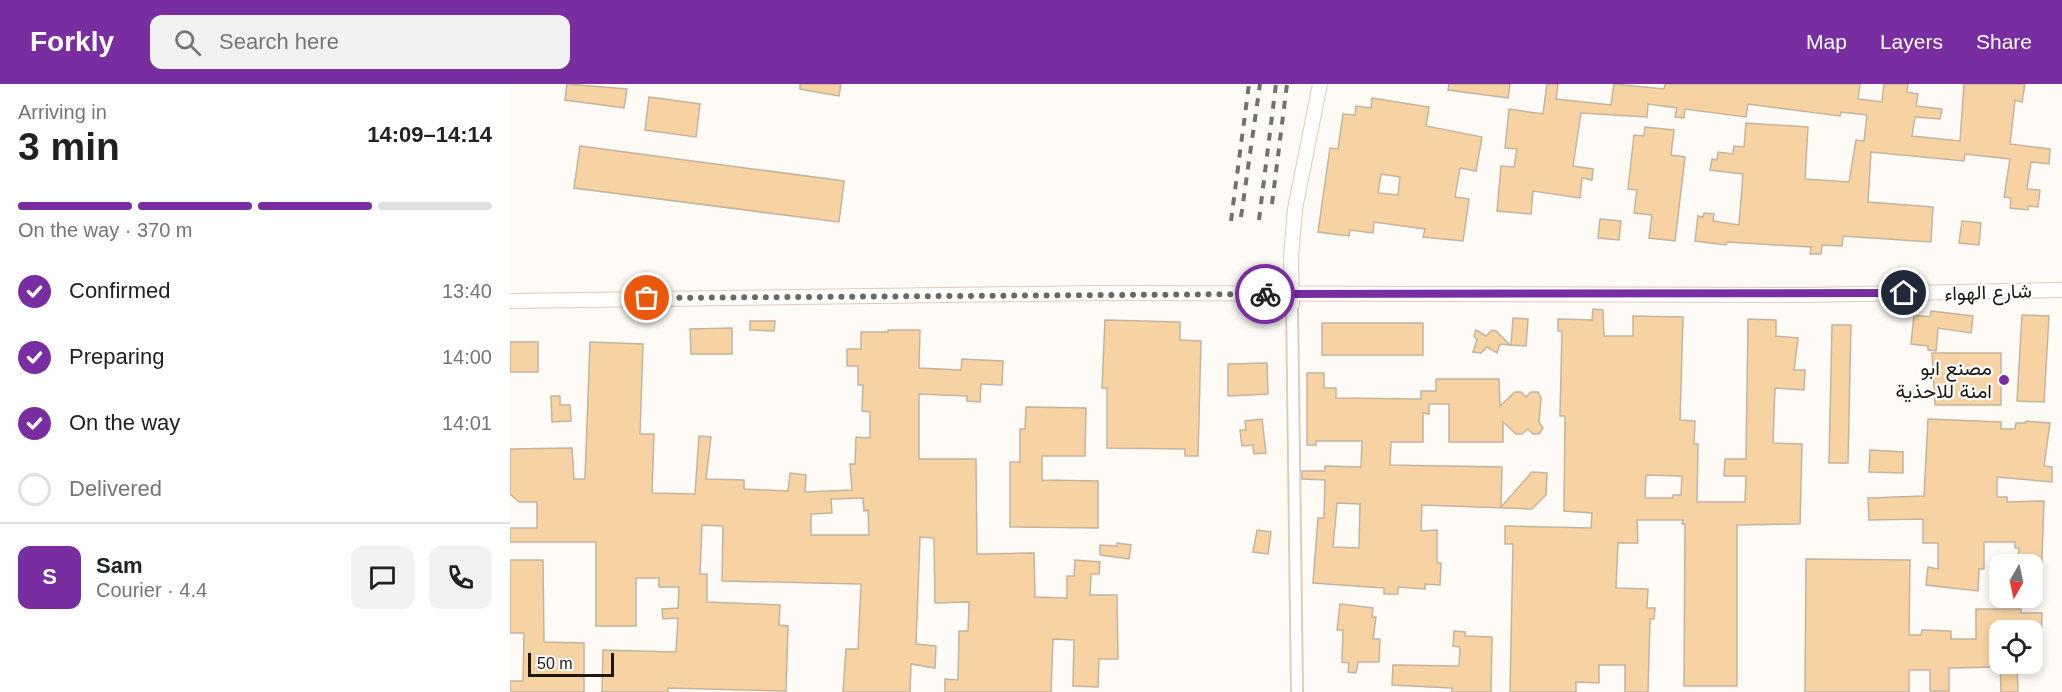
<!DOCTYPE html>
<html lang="en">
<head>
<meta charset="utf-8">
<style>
  body { margin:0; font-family:Helvetica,Vazirmatn,sans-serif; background:#f2f2f2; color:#202124; height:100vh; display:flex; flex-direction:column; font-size:22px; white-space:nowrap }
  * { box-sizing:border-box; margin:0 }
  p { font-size:20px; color:#757577 }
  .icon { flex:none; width:33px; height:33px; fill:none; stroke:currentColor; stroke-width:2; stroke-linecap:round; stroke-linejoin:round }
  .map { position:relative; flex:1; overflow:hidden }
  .sheet { display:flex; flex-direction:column; background:#fff; width:510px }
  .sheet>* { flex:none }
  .needle { width:39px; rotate:189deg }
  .controls { position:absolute; left:1479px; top:470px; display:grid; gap:12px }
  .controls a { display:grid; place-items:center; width:54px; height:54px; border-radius:12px; background:#fff; box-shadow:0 3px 9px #0003; font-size:30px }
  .scale { position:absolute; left:18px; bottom:15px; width:86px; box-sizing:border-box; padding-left:6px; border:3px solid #1e1810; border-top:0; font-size:16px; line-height:21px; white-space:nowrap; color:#1e1810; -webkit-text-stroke:4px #fff; paint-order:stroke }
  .pin { position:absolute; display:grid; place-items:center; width:51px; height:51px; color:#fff; margin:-26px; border:3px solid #fff; border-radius:50%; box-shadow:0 2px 6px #0007 }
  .courier { position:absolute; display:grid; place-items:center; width:60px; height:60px; margin:-30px; border:4px solid #782ea0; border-radius:50%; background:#fff; color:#222; box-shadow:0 2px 8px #0007 }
  .overview em { font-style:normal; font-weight:600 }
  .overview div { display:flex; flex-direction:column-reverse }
  .overview { display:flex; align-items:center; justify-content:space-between; height:102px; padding:0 18px }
  h1 { font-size:39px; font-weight:600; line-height:45px }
  .bar { display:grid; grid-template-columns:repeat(4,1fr); gap:9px 6px; align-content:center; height:72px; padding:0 18px }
  .bar i { height:8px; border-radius:4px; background:#e0e0e0 }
  .bar .current { background:#782ea0 }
  .bar p { grid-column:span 4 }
  .line { display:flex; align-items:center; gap:15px; padding:0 18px; border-top:2px solid #e0e0e0 }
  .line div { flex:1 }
  .round { display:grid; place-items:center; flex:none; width:63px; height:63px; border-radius:12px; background:#f2f2f2 }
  ol { padding:0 18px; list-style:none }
  li { display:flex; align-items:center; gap:18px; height:66px }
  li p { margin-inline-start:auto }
  li .icon { padding:6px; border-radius:50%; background:#782ea0; color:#fff; stroke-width:4 }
  li:last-child { color:#757577 }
  li i { width:33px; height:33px; border:3px solid #e0e0e0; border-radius:50% }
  header { display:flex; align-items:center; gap:36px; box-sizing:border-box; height:84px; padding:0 30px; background:#782ea0; color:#fff }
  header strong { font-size:28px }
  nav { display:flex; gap:33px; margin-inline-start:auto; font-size:21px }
  .search { width:420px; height:54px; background:#f2f2f2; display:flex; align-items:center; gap:15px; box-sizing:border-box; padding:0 21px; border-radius:12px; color:#757577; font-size:22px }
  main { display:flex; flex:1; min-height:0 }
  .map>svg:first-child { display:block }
  .building { fill:#f7d3a4; stroke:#c4b49e; stroke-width:1.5; fill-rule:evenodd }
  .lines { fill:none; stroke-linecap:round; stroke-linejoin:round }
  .minor-casing { stroke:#decdb7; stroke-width:14 }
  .tertiary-casing { stroke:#decdb7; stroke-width:16 }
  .minor { stroke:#fff; stroke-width:10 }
  .tertiary { stroke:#fff; stroke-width:14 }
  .rail { stroke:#76706a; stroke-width:4; stroke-dasharray:8 8; stroke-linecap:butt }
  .done { stroke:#6c6760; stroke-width:6; stroke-dasharray:0 10.8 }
  .route { stroke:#782ea0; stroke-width:8 }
  .poi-dot { fill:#782ea0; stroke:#fff; stroke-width:2 }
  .labels { text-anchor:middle; stroke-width:4.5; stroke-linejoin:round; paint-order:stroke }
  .street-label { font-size:20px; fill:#1e1810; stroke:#fff }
  .poi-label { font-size:20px; fill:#1e1810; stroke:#fff; text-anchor:end }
</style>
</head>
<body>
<header>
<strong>Forkly</strong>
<div class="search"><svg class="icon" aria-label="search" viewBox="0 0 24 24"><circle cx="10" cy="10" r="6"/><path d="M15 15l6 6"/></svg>Search here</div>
<nav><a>Map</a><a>Layers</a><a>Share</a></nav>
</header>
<main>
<section class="sheet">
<div class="overview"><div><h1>3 min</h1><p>Arriving in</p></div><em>14:09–14:14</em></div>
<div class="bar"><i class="current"></i><i class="current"></i><i class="current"></i><i></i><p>On the way · 370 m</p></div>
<ol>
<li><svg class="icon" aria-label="check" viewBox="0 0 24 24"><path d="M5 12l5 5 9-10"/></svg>Confirmed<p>13:40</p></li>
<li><svg class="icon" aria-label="check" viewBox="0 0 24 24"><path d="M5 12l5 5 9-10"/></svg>Preparing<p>14:00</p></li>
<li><svg class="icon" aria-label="check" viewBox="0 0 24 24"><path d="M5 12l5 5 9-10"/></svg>On the way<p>14:01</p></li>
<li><i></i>Delivered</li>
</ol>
<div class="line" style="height:108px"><b class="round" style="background:#782ea0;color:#fff">S</b><div><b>Sam</b><p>Courier · 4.4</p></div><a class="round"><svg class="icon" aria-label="chat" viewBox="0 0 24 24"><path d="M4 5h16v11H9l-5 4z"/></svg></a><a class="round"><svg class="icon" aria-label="phone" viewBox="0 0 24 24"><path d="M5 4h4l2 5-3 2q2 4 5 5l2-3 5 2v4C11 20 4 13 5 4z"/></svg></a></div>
</section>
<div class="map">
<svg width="1552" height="608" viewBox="0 0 1552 608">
  <rect width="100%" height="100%" fill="#fefaf6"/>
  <g class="building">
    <path d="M57 0 117 5 114 24 55 16Z"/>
    <path d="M290 0H331L329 12 290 5Z"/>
    <path d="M939 0H1000L998 14 938 6Z"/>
    <path d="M1037 0H1048L1046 15 1101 21 1104 0 1154 5 1155 0H1350L1348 15 1372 18 1374 0H1398L1397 8 1408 10 1406 22 1432 25 1430 35 1405 33 1402 52 1450 57 1454 0H1515L1512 18 1505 16 1500 60 1540 65 1539 80 1521 78 1517 105 1530 106 1528 123 1518 122V126L1500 124 1501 114 1494 113 1500 75 1455 70 1454 77 1361 68 1358 118 1423 123 1421 158 1333 152 1332 162 1312 161 1311 170H1300L1301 163 1217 158 1216 161 1185 157 1188 132 1193 133 1194 129 1204 130 1203 137 1229 141 1233 90 1200 86 1202 75 1207 76 1208 68 1223 70 1224 62 1234 63 1236 39 1298 43 1295 95 1339 98 1346 56 1354 57 1357 31 1331 28 1330 32 1238 20 1236 33 1175 25 1174 34 1165 33 1167 24 1138 20 1137 33 1071 29 1063 82 1083 85 1082 96 1072 94 1070 114 1023 107 1021 130 987 127 991 82 1004 83 1007 65 995 64 999 25 1033 30Z"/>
    <path d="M139 13 190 20 186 53 135 46Z"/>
    <path d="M862 14 919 23 916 42 972 53 966 87 950 84 945 113 959 115 953 157 913 153 915 145 864 138 863 149 840 146 839 152 808 148 820 64 828 65 833 30 845 31 846 22 861 24ZM871 90 890 93 888 111 868 109Z"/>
    <path d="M1135 43 1164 46 1161 71 1175 73 1165 157 1139 154 1142 131 1124 129 1127 106 1118 105 1124 51 1134 52Z"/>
    <path d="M70 62 334 97 329 138 64 104Z"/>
    <path d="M1090 135 1111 137 1109 156 1088 154Z"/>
    <path d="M1452 137 1471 139 1469 161 1449 159Z"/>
    <path d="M1083 225 1093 226 1094 252H1123V232L1173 233 1170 336 1185 337 1184 360H1188L1187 418H1235L1236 392H1214L1215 375H1236L1238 235 1266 236V252L1288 254 1284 286H1295L1294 306 1265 304 1263 359 1292 360 1290 440 1227 441V602H1174L1175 440H1172L1173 436H1127L1128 459H1108L1106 504 1138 505 1137 524H1145L1144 535H1140L1138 608H1115V581H1089V599L1066 598V608H1000L1003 460H995V442L1081 444 1082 429 1054 427 1055 332H1050L1052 247H1048V235L1082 236ZM1136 391 1172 392 1171 411H1163V414H1135Z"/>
    <path d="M1421 227 1463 232 1461 249 1428 244 1426 267 1418 266V262L1401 260 1404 231 1420 233Z"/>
    <path d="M1512 231 1539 232 1534 318 1507 317Z"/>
    <path d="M1003 234 1018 235 1016 262 1001 261Z"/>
    <path d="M595 236 670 238V256L691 257 688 372H675V365L597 364V304H592Z"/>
    <path d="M240 237H265L264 247 240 246Z"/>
    <rect x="812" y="239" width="101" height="32"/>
    <path d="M1322 241H1341L1338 379H1319Z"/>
    <path d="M222 244V270H181L180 245Z"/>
    <path d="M378 246H410L409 284 451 286 452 275 493 277 492 301 471 300 470 318 457 317V312L409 310V375H466L467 470 524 469 525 513 557 514V492H564L565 476 590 478 589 490H581L580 511H607L608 575H589L588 603 563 602 564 556 543 555 541 608H435V595L448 596 449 547H458L459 518 425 519 424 454 410 453 406 560 426 562 425 584 401 580 400 608H333L336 565H348L351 500 212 497 213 442 192 441 190 490H197V518L270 521 269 541 278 542 276 607 158 604V608H92L93 566 166 568 168 534 153 535 152 525 168 524 169 503H149V494H126V542H86V458H0V444H27V418H9L0 410V365L62 364 64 395H75L80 258 133 260 130 350H144L142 409 185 410 189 352 201 353 196 395 234 396V405L278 407 280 389 296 391 295 408 342 406 340 380H345L346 353 360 354V328L352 327 353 301H348V282H337V265H351V248H378ZM353 414 354 427 358 426 359 451H301V430L322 429 321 415Z"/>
    <path d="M966 246 976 252 982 246 986 247 1000 261 990 260 987 269 977 263 971 269 963 268 967 256 964 252Z"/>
    <rect x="0" y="258" width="28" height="30"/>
    <path d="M1422 269H1491V321H1425Z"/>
    <path d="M757 279 758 310 718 312V280Z"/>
    <path d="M797 289H814V304H826V314L911 315V307H926V295H989L990 322 1005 308H1011L1016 313 1021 308H1028L1031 314 1029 338 1033 344 1029 350H1023L1018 345 1012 350H1006L993 338V358H939V320H919V330L913 329V358H881L880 381 992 383 991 423 1022 388 1037 389 1036 411 1022 425 912 421 911 447 927 446V479H931L930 501 915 500V505L888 503V510H874V504L803 499 808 434H814L815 396 792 395V387H815V382L851 383 852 357H806V361H797ZM827 419 850 420 849 464 823 463Z"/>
    <path d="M41 312H50V321H60L61 337 42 338Z"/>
    <path d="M516 323 576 324 575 372H532V396L588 397V444L500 443V378H510V345H515Z"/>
    <path d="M752 335 756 369 744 370 743 361 732 362 730 346H736L735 337Z"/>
    <path d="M1418 335 1491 338V345H1505L1506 339H1516V337L1540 339 1534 382 1542 383V398L1487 393V413H1497V418L1534 417 1531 503 1522 502V480H1508L1509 464H1505V458H1474V485H1469L1468 507 1416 501 1418 483 1428 485V459H1413V435L1359 436 1358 414 1414 412Z"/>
    <path d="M1360 366 1393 368V389L1359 388Z"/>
    <path d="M747 446 761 448 758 470 743 468Z"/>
    <path d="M607 459 621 461 619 475 590 471V461L607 462Z"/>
    <path d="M1296 475 1400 476 1399 551H1411L1412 546 1441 547V555H1466V525H1511V529H1532L1531 584H1522V546H1490V583L1439 584V607H1420V586H1399V608H1295Z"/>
    <path d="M0 476H33L34 558 74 559V608H0V597H13L14 549H0Z"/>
    <path d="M830 520 863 524 862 533H866L863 555H870L869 578H848L846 589 838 588 839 579 832 578 833 546H827Z"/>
    <path d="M944 547 955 548V552L982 553 981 608H942V604L882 601 883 581 949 582 950 563 943 562Z"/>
    <path d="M1490 579H1507L1508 608H1491Z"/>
  </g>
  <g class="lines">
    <defs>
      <path id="minor" d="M782 220 787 608"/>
      <g id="tertiary">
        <path d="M0 217 591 209 1295 211 1552 206"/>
        <path d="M782 220 781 173 785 125 810 0"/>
      </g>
    </defs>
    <use href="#minor" class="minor-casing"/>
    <use href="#tertiary" class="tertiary-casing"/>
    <use href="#minor" class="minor"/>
    <use href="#tertiary" class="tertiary"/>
    <g class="rail">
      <path d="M762 120 777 0"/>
      <path d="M731 133 750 0"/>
      <path d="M749 136 766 0"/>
      <path d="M721 137 739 0"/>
    </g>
  </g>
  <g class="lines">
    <path class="done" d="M137 214 755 210"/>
    <path class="route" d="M755 210 1394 209"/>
  </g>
  <circle class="poi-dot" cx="1494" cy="296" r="6"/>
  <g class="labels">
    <g class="street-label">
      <text transform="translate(1478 208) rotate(-2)" y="7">شارع الهواء</text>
    </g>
    <g class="poi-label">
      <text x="1482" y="291">مصنع ابو<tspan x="1482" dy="23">امنة للاحذية</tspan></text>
    </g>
  </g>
</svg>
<div class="controls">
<a><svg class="needle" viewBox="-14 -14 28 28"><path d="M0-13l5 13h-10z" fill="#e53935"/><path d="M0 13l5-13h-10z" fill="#757577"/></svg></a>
<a><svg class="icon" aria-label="locate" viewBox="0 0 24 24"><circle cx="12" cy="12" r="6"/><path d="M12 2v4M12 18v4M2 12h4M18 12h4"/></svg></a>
</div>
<div class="scale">50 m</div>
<div class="pin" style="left:137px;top:214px;background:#ea580c"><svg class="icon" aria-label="bag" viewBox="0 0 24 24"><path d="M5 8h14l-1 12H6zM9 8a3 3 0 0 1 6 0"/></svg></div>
<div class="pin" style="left:1394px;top:209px;background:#1f2937"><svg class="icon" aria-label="home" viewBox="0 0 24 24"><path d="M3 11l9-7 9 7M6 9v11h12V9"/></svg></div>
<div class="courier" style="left:755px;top:210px"><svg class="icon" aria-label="bike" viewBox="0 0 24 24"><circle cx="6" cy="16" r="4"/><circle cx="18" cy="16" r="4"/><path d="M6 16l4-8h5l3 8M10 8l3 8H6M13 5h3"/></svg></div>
</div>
</main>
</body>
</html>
